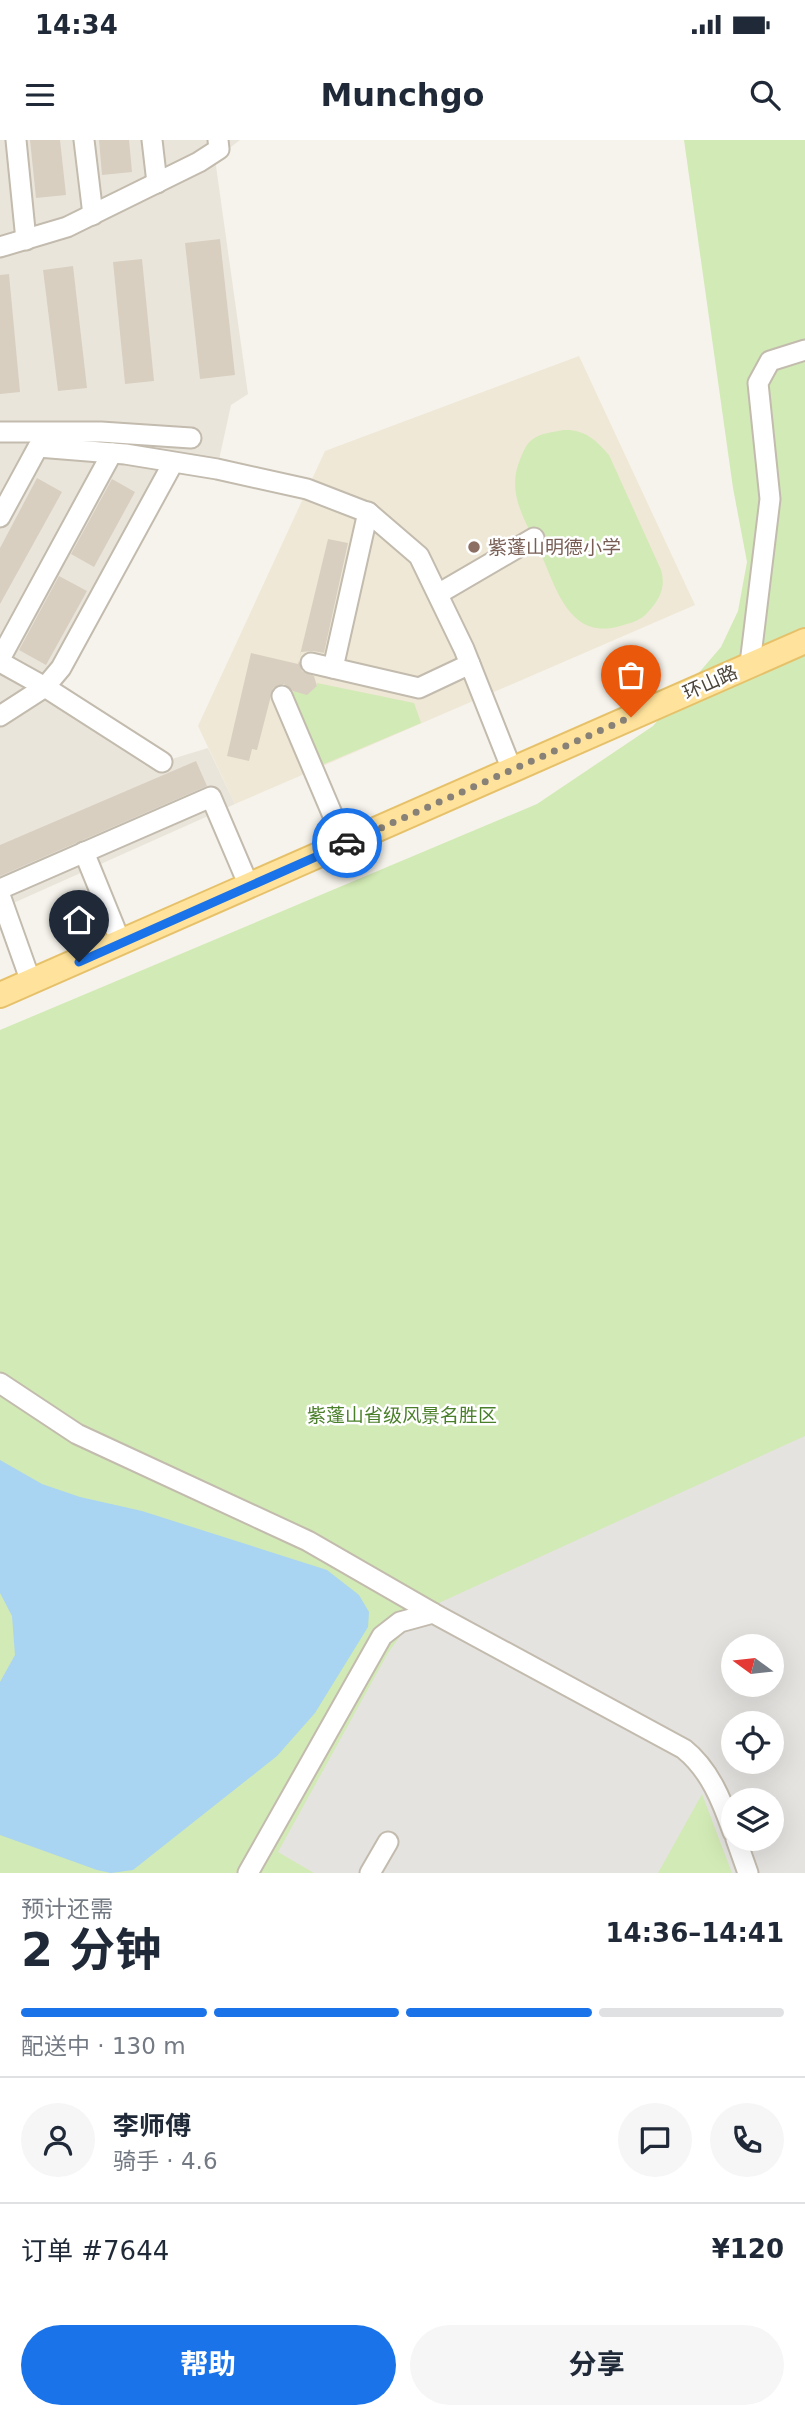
<!DOCTYPE html>
<html lang="zh">
<head>
<meta charset="utf-8">
<style>
  body { margin:0; font-family:"DejaVu Sans","Noto Sans SC",sans-serif; background:#f6f6f7; color:#1f2937; height:100vh; display:flex; flex-direction:column; font-size:26px; white-space:nowrap }
  * { box-sizing:border-box; margin:0 }
  p { font-size:23px; color:#747a83 }
  .icon { flex:none; width:38px; height:38px; fill:none; stroke:currentColor; stroke-width:2; stroke-linecap:round; stroke-linejoin:round }
  .map { position:relative; height:1733px; overflow:hidden }
  .drawer { display:flex; flex-direction:column; background:#fff; flex:1 }
  .drawer>* { flex:none }
  .needle { width:46px; rotate:285deg }
  .controls { position:absolute; left:721px; top:1494px; display:grid; gap:14px }
  .controls a { display:grid; place-items:center; width:63px; height:63px; border-radius:50%; background:#fff; box-shadow:0 7px 28px #0002; font-size:35px }
  .pin { position:absolute; display:grid; place-items:center; width:60px; height:60px; color:#fff; margin:-72px -30px; border-radius:50% 50% 50% 0; rotate:-45deg; box-shadow:0 0 7px #0007 }
  .pin .icon { rotate:45deg }
  .courier { position:absolute; display:grid; place-items:center; width:70px; height:70px; margin:-35px; border:5px solid #1a73e8; border-radius:50%; background:#fff; color:#222; box-shadow:0 2px 9px #0007 }
  .overview em { font-style:normal; font-weight:700 }
  .overview div { display:flex; flex-direction:column-reverse }
  .overview { display:flex; align-items:center; justify-content:space-between; height:119px; padding:0 21px }
  h1 { font-size:46px; font-weight:700; line-height:52px }
  .bar { display:grid; grid-template-columns:repeat(4,1fr); gap:10px 7px; align-content:center; height:84px; padding:0 21px }
  .bar i { height:9px; border-radius:5px; background:#e0e1e3 }
  .bar .active { background:#1a73e8 }
  .bar p { grid-column:span 4 }
  .line { display:flex; align-items:center; gap:18px; padding:0 21px; border-top:2px solid #e0e1e3 }
  .line div { flex:1 }
  .round { display:grid; place-items:center; flex:none; width:74px; height:74px; border-radius:37px; background:#f6f6f7 }
  .button { display:flex; gap:14px; margin-top:auto; padding:14px 21px }
  .button a { flex:1; height:80px; border-radius:42px; background:#1a73e8; color:#fff; font-size:28px; font-weight:700; line-height:80px; text-align:center }
  .button a+a { background:#f6f6f7; color:#1f2937 }
  .status { display:flex; justify-content:space-between; align-items:center; height:49px; padding:0 35px; background:#fff; direction:ltr }
  .status svg { height:19px; fill:currentColor }
  header { display:flex; justify-content:space-between; align-items:center; height:91px; padding:0 21px; background:#fff; font-size:32px; font-weight:700 }
  .map>svg:first-child { display:block }
  .residential { fill:#eae5da }
  .education { fill:#efe8d6 }
  .green { fill:#d2eab5; fill-rule:evenodd }
  .parking { fill:#e5e3e0; fill-rule:evenodd }
  .water { fill:#a9d4f2 }
  .building { fill:#d8cfc1 }
  .lines { fill:none; stroke-linecap:round; stroke-linejoin:round }
  .minor-casing { stroke:#c2bbae; stroke-width:23 }
  .major-casing { stroke:#e6c16a; stroke-width:28 }
  .minor { stroke:#fff; stroke-width:19 }
  .major { stroke:#ffe39c; stroke-width:24 }
  .done { stroke:#878178; stroke-width:7; stroke-dasharray:0 12.6 }
  .route { stroke:#1a73e8; stroke-width:9 }
  .education-dot { fill:#8d6e63; stroke:#fff; stroke-width:2.5 }
  .labels { text-anchor:middle; stroke-width:5; stroke-linejoin:round; paint-order:stroke }
  .education-label { font-size:19px; fill:#785e54; stroke:#fff; text-anchor:start }
  .street-label { font-size:19px; fill:#4b4439; stroke:#fff }
  .park-label { font-size:19px; fill:#4a7f2a; stroke:#fff }
</style>
</head>
<body>
<div class="status"><b>14:34</b><svg viewBox="0 0 49 12"><path d="M0 12V9h3v3zM5 12V6h3v6zM10 12V3h3v9zM15 12V0h3v12zM26 1h20v11H26zM47 4h2v5h-2z"/></svg></div>
<header><svg class="icon" aria-label="menu" viewBox="0 0 24 24"><path d="M4 6h16M4 12h16M4 18h16"/></svg>Munchgo<svg class="icon" aria-label="search" viewBox="0 0 24 24"><circle cx="10" cy="10" r="6"/><path d="M15 15l6 6"/></svg></header>
<div class="map">
<svg width="805" height="1733" viewBox="0 0 805 1733">
  <rect width="100%" height="100%" fill="#f6f3ec"/>
  <path class="residential" d="M0 0H240L215 19 248 254 231 265 217 329 172 323 45 547 162 622 208 608 235 664 0 769Z"/>
  <path class="education" d="M579 216 695 465 235 664 198 586 325 311Z"/>
  <g class="green">
    <path d="M684 0H805V1733H0V890L537 664 653 586 721 507 738 471 747 422 733 348ZM733 1507H772V1545H733ZM733 1584H772V1622H733ZM733 1661H772V1699H733Z"/>
    <path d="M563 290C585 289 596 300 609 315L661 430C666 447 660 459 648 472 641 481 630 483 620 486 569 501 556 447 540 412 525 379 505 353 521 317 524 310 527 303 533 299 541 293 554 292 563 290Z"/>
    <path d="M317 543 414 563 421 583 317 627 289 553 297 550 307 554 317 546Z"/>
  </g>
  <path class="parking" d="M805 1296V1733H732L702 1654 658 1733H314L278 1712 388 1513 417 1473ZM733 1507H772V1545H733ZM733 1584H772V1622H733ZM733 1661H772V1699H733Z"/>
  <path class="water" d="M0 1320 42 1344 80 1357 142 1371 327 1430 359 1455 369 1472 368 1487 315 1573 277 1616 133 1730 111 1733 97 1730 0 1695V1542L15 1515 12 1476 0 1453Z"/>
  <g class="building">
    <path d="M30 0H60L66 55 36 58Z"/>
    <path d="M99 0H129L132 32 102 35Z"/>
    <path d="M220 99 235 235 200 239 185 103Z"/>
    <path d="M142 119 154 241 125 244 113 122Z"/>
    <path d="M73 126 87 248 58 251 43 130Z"/>
    <path d="M9 134 20 252 0 254V135Z"/>
    <path d="M37 338 62 352 0 464V408Z"/>
    <path d="M112 339 135 352 94 427 71 414Z"/>
    <path d="M328 399 348 403 324 513 313 511 301 512 299 519Z"/>
    <path d="M59 436 87 451 46 525 19 510Z"/>
    <path d="M251 513 298 524 299 521 302 531 314 536 317 546 307 555 293 551 284 544 273 548 257 610 252 609 249 621 227 616Z"/>
    <path d="M196 621 207 646 0 736V705Z"/>
  </g>
  <g class="lines">
    <defs>
      <g id="minor">
        <path d="M16 0 26 100"/>
        <path d="M84 0 93 75"/>
        <path d="M152 0 157 43"/>
        <path d="M0 107 67 87 199 22 219 9 218 0"/>
        <path d="M0 292H101L191 298"/>
        <path d="M0 377 38 307 125 314 217 329 307 349 369 373 419 416 464 509 512 630"/>
        <path d="M438 454 534 398"/>
        <path d="M0 519 112 313"/>
        <path d="M0 522 45 547 162 622"/>
        <path d="M311 523 419 548 470 524"/>
        <path d="M750 524 770 359 758 243 770 221 805 210"/>
        <path d="M333 528 368 372"/>
        <path d="M282 556 345 704"/>
        <path d="M0 576 45 547 61 528 173 323"/>
        <path d="M84 712 121 803"/>
        <path d="M0 749 211 657 249 746"/>
        <path d="M0 755 31 842"/>
        <path d="M0 1243 77 1294 308 1401 433 1473"/>
        <path d="M736 1699 748 1733"/>
        <path d="M248 1733 382 1496 400 1482 433 1473 684 1609C710 1630 722 1661 733 1692"/>
        <path d="M370 1733 388 1702"/>
      </g>
      <path id="major" d="M0 855 805 501"/>
    </defs>
    <use href="#minor" class="minor-casing"/>
    <use href="#major" class="major-casing"/>
    <use href="#minor" class="minor"/>
    <use href="#major" class="major"/>
  </g>
  <g class="lines">
    <path class="done" d="M347 703 631 577"/>
    <path class="route" d="M79 822 347 703"/>
  </g>
  <circle class="education-dot" cx="474" cy="407" r="7"/>
  <g class="labels">
    <g class="education-label">
      <text x="488" y="414">紫蓬山明德小学</text>
    </g>
    <g class="street-label">
      <text transform="translate(710 542) rotate(-24)" y="7">环山路</text>
    </g>
    <g class="park-label">
      <text x="402" y="1282">紫蓬山省级风景名胜区</text>
    </g>
  </g>
</svg>
<div class="controls">
<a><svg class="needle" viewBox="-14 -14 28 28"><path d="M0-13l5 13h-10z" fill="#e53935"/><path d="M0 13l5-13h-10z" fill="#747a83"/></svg></a>
<a><svg class="icon" aria-label="locate" viewBox="0 0 24 24"><circle cx="12" cy="12" r="6"/><path d="M12 2v4M12 18v4M2 12h4M18 12h4"/></svg></a>
<a><svg class="icon" aria-label="layers" viewBox="0 0 24 24"><path d="M12 4l9 5-9 5-9-5zM3 14l9 5 9-5"/></svg></a>
</div>
<div class="pin" style="left:631px;top:577px;background:#ea580c"><svg class="icon" aria-label="bag" viewBox="0 0 24 24"><path d="M5 8h14l-1 12H6zM9 8a3 3 0 0 1 6 0"/></svg></div>
<div class="pin" style="left:79px;top:822px;background:#1f2937"><svg class="icon" aria-label="home" viewBox="0 0 24 24"><path d="M3 11l9-7 9 7M6 9v11h12V9"/></svg></div>
<div class="courier" style="left:347px;top:703px"><svg class="icon" aria-label="car" viewBox="0 0 24 24"><path d="M5 17H2v-5l4-1 3-4h7l3 4 3 1v5h-3M9 17h6M6 11h13"/><circle cx="7" cy="17" r="2"/><circle cx="17" cy="17" r="2"/></svg></div>
</div>
<section class="drawer">
<div class="overview"><div><h1>2 分钟</h1><p>预计还需</p></div><em>14:36–14:41</em></div>
<div class="bar"><i class="active"></i><i class="active"></i><i class="active"></i><i></i><p>配送中 · 130 m</p></div>
<div class="line" style="height:126px"><a class="round"><svg class="icon" aria-label="person" viewBox="0 0 24 24"><circle cx="12" cy="8" r="4"/><path d="M4 21q1-7 8-7t8 7"/></svg></a><div><b>李师傅</b><p>骑手 · 4.6</p></div><a class="round"><svg class="icon" aria-label="chat" viewBox="0 0 24 24"><path d="M4 5h16v11H9l-5 4z"/></svg></a><a class="round"><svg class="icon" aria-label="phone" viewBox="0 0 24 24"><path d="M5 4h4l2 5-3 2q2 4 5 5l2-3 5 2v4C11 20 4 13 5 4z"/></svg></a></div>
<div class="line" style="height:91px"><div>订单 #7644</div><b>¥120</b></div>
<div class="button"><a>帮助</a><a>分享</a></div>
</section>
</body>
</html>
